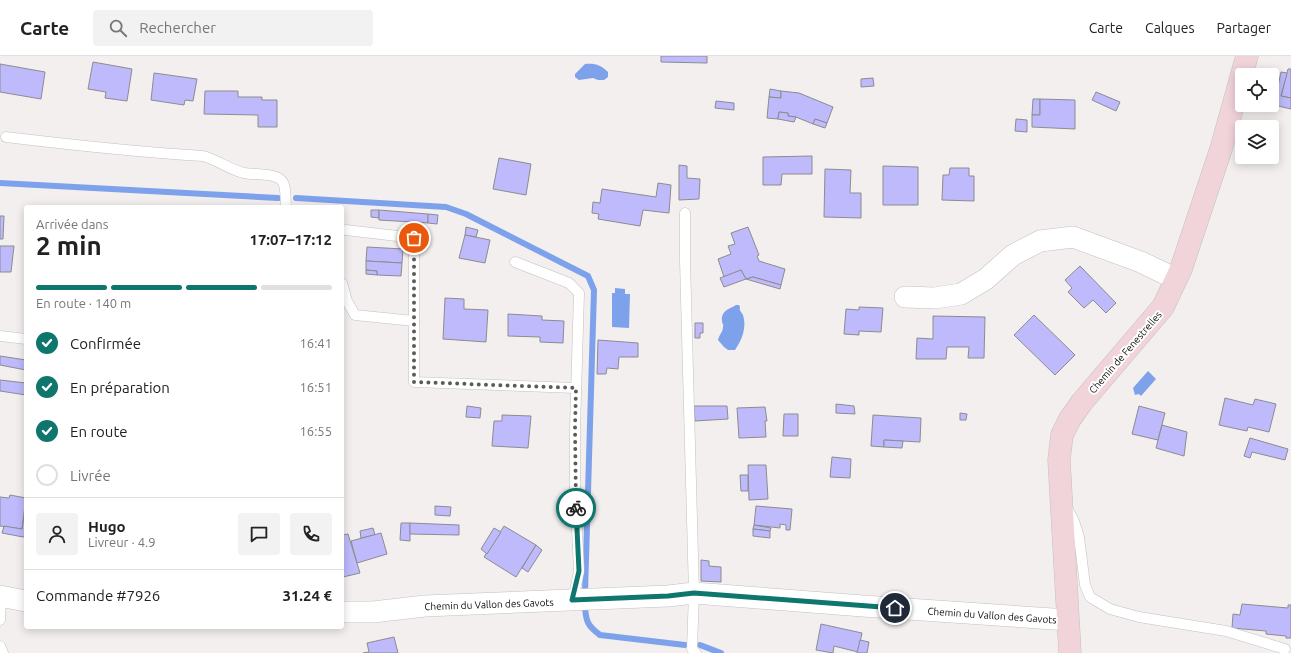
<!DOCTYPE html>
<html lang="fr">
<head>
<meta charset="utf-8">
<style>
  body { margin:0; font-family:Ubuntu,sans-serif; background:#f2f2f2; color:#222; height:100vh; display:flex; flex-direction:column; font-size:15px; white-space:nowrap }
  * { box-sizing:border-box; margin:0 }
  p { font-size:13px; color:#767676 }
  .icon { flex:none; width:22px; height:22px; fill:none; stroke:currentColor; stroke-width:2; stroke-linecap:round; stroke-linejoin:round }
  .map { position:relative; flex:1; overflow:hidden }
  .sheet { position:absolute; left:24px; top:149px; width:320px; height:424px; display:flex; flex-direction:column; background:#fff; border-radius:4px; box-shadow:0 2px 10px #0003 }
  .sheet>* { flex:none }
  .buttons { position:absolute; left:1235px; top:12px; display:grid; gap:8px }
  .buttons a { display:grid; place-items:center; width:44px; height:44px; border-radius:4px; background:#fff; box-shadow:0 2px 10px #0003; font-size:20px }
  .pin { position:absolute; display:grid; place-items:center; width:34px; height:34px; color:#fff; margin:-17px; border:2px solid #fff; border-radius:50%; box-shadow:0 1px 4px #0007 }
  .courier { position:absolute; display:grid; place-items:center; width:40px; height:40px; margin:-20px; border:3px solid #0f766e; border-radius:50%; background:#fff; color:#222; box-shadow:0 1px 5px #0007 }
  .overview em { font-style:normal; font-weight:700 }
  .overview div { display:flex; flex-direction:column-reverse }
  .overview { display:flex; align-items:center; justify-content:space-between; height:68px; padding:0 12px }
  h1 { font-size:26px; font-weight:700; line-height:30px }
  .bar { display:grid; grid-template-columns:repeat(4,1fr); gap:6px 4px; align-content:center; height:48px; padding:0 12px }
  .bar i { height:5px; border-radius:3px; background:#e0e0e0 }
  .bar .selected { background:#0f766e }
  .bar p { grid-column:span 4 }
  .line { display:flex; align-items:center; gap:10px; padding:0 12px; border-top:1px solid #e0e0e0 }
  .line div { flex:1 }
  .round { display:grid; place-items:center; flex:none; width:42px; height:42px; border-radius:4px; background:#f2f2f2 }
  ol { padding:0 12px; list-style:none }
  li { display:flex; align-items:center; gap:12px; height:44px }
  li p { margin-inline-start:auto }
  li .icon { padding:4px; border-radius:50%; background:#0f766e; color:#fff; stroke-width:4 }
  li:last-child { color:#767676 }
  li i { width:22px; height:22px; border:2px solid #e0e0e0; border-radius:50% }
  header { display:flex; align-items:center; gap:24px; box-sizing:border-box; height:56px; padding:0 20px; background:#fff; border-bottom:1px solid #e0e0e0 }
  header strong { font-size:19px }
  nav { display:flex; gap:22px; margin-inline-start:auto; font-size:14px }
  .search { width:280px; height:36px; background:#f2f2f2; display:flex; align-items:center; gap:10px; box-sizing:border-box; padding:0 14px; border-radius:4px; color:#767676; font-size:15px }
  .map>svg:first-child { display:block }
  .water { fill:#7da2eb }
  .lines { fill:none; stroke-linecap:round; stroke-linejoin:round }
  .stream { stroke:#7da2eb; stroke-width:6 }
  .building { fill:#bebafc; stroke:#8c8c8f }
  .lane-casing { stroke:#c4c0bf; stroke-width:11 }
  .street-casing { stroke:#c4c0bf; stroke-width:22 }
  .secondary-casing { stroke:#c4c0bf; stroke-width:23 }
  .lane { stroke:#fff; stroke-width:10 }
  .street { stroke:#fff; stroke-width:21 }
  .secondary { stroke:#f0d4da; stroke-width:22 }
  .done { stroke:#5d5b5a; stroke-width:4; stroke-dasharray:0 7.2 }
  .route { stroke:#0f766e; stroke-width:5 }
  .labels { text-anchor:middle; stroke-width:4; stroke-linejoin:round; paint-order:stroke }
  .street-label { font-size:10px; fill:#0d0c0b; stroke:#fff }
</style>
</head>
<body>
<header>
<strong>Carte</strong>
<div class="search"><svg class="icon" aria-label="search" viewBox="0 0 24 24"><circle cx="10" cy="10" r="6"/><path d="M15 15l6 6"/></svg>Rechercher</div>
<nav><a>Carte</a><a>Calques</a><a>Partager</a></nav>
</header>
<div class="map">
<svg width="1291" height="597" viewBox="0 0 1291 597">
  <rect width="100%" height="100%" fill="#f2efee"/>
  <g class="water">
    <path d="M585 8C595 7 601 9 608 16V21L604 24H598L593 22 579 24 575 21V18Z"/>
    <path d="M615 232 625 233V238H630L629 272 612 271V237H615Z"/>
    <path d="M736 249H739L740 251C739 255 741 255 743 259 747 271 742 284 735 294H728L724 291 718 284C719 279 723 276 723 271 724 268 722 268 722 265 721 254 730 253 736 249Z"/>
    <path d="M1148 315 1156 323 1141 340 1139 338 1135 339 1133 332Z"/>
  </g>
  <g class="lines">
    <g class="stream">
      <path d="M0 127 278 142"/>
      <path d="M296 142 446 151 466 158 588 220 594 234 585 537"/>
      <path d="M585 551C586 566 588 570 600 579L685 589"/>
      <path d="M700 589 721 597"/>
    </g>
  </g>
  <g class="building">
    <path d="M661 0H707V7L661 6Z"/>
    <path d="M93 6 132 13 127 45 105 42 106 36 88 33Z"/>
    <path d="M0 8 45 16 41 43 0 36Z"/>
    <path d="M1288 13H1291V42L1281 40Z"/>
    <path d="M1281 16 1287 17 1281 40 1291 42V53L1274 49Z"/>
    <path d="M154 17 197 23 193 45 185 44 184 49 151 44Z"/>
    <path d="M873 22 874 30 861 31V23Z"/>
    <path d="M770 33 781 35V42L769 41Z"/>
    <path d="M205 35H238V41H262V44H277V71H258V59L204 58Z"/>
    <path d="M781 35 799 37 833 51 827 67 815 63 813 68 796 61 788 60V57L779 56 778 63 767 62 769 41 781 42Z"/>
    <path d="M1096 36 1120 46 1116 55 1092 44Z"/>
    <path d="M1033 43H1040V59H1032Z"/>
    <path d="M1040 43 1075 44V73L1032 71V59H1040Z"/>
    <path d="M716 45 734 47V54L715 52Z"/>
    <path d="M779 56 788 57V60L796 61 794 66 778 63Z"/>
    <path d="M815 63 827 67 825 72 813 68Z"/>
    <path d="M1016 63 1027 64V76L1015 75Z"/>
    <path d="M812 100V118H782L781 129H763V101Z"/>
    <path d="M499 102 531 108 526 139 493 133Z"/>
    <path d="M679 109 687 110V122L700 123 699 143 679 144Z"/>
    <path d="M883 110 918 111V149H883Z"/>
    <path d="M950 112H969V120H974V145L942 144 943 119H949Z"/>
    <path d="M825 113 851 114 850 137H861V162L824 161Z"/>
    <path d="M658 127 671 129 669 157 643 154 640 170 598 163 599 158 592 157 593 146 600 147 602 133 656 141Z"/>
    <path d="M371 154H379V162L371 161Z"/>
    <path d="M379 154 428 158V167L379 164Z"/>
    <path d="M428 158 438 159 437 168 428 167Z"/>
    <path d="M0 160H4L3 183H0Z"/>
    <path d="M466 171 478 174 476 181 465 179Z"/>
    <path d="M748 171 759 199 757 200 759 205 785 213 781 229 753 221 746 223 741 214 724 221 718 203 731 198 728 190 735 188 731 177Z"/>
    <path d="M465 179 490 184 485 207 459 202Z"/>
    <path d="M0 190H14L11 216H0Z"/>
    <path d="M367 191 403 193 402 207 366 205Z"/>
    <path d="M366 205 402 207 401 220 377 219V215L366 214Z"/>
    <path d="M1080 210 1116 247 1106 257 1093 244 1084 252 1068 236 1072 232 1065 224Z"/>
    <path d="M366 214 377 215V219L366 218Z"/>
    <path d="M741 214 746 223 724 231 720 222Z"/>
    <path d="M753 221 781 229 780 233 746 223Z"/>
    <path d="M445 242 464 243V253L488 254 486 286 443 283Z"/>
    <path d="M859 251 883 252 881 276 859 275V279L844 278 846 253 859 254Z"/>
    <path d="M508 258 542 260V264L564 265 563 287 540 286V281L508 280Z"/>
    <path d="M1034 259 1075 299 1055 319 1014 279Z"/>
    <path d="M933 260 985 261 984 302H968L969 291H947L946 303H916L917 282 933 283Z"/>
    <path d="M695 267H703V277H700V282H695Z"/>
    <path d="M598 284 638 287V301H619L618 313 607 312 606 318H597Z"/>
    <path d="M0 300 26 304V314L0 309Z"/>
    <path d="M0 324 26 327V339L0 335Z"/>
    <path d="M1225 342 1253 349 1255 343 1276 348 1269 376 1248 371 1247 375 1219 369Z"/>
    <path d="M836 348 854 350 855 358 836 357Z"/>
    <path d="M467 350 481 352 480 362 466 361Z"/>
    <path d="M694 350H727L728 363 695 365Z"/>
    <path d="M1139 350 1165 357 1158 384 1132 378Z"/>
    <path d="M765 351 767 365H765L766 381 739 382 737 352Z"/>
    <path d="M960 357 967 358 966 364H960Z"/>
    <path d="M784 358H798V380H783Z"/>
    <path d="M502 359 531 360 528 392 492 390 494 365H502Z"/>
    <path d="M873 359 921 362 920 386 884 384V391L871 390Z"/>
    <path d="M1162 369 1187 376 1184 400 1156 392Z"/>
    <path d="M1250 382 1288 393 1285 404 1252 396 1250 402 1244 400Z"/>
    <path d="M884 384 903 385 902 392 884 391Z"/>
    <path d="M832 401 851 403 850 422 830 421Z"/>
    <path d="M748 409H766L768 443 749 444Z"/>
    <path d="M740 419H748V435H741Z"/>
    <path d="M10 439 26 442 22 473 0 470V441L9 442Z"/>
    <path d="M435 450 451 451 450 460 435 459Z"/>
    <path d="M756 450 792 453 790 474H786V469L780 468V472L754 469Z"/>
    <path d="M25 454 26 479 23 481 2 477 4 470 22 473Z"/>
    <path d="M401 467H410V485L400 484Z"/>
    <path d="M410 467 459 469V479L410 478Z"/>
    <path d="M754 469 771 472 770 475 753 473Z"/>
    <path d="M504 470 536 489 516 521 484 501Z"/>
    <path d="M373 472 375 479 361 482 360 475Z"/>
    <path d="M494 472 501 476 487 498 481 493Z"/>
    <path d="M753 473 770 475V482L753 480Z"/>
    <path d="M381 477 387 498 357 507 351 485Z"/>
    <path d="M348 478 360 517 343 521 342 479Z"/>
    <path d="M536 489 542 494 528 516 522 512Z"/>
    <path d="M701 504 709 505V510L721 511V526L701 525Z"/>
    <path d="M1242 548 1288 552V549H1291V582H1286V580L1266 578V575L1232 572 1233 558 1240 559Z"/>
    <path d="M821 568 862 577 858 596 834 590 833 597 816 594Z"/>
    <path d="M394 581 398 597H363L369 596 367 587Z"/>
    <path d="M860 584 869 586 867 597H857Z"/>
  </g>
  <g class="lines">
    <defs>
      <g id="lane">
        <path d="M6 81C72 89 137 96 203 100 218 104 230 114 244 117 254 119 274 117 281 124 287 129 285 143 286 151"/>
        <path d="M685 157V204L694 537 692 593 696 597"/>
        <path d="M346 174 414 182V265"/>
        <path d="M515 206 569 227 579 237 575 372V432L579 515 573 544"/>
        <path d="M342 227 347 245 355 259 414 265V326L576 332"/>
        <path d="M0 280 26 283"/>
        <path d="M1067 452 1074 465 1079 481 1085 529 1090 541 1110 553 1139 561 1226 575 1285 593"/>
        <path d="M0 564 1 541"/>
        <path d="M0 590 3 597"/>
      </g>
      <g id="street">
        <path d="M905 241 935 242 961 238 986 223 1013 199 1040 185 1073 181 1141 206 1176 223"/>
        <path d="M0 540 26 545"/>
        <path d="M342 556H373L425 550 668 540 694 537 863 550 1068 564"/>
      </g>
      <path id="secondary" d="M1070 597 1059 404 1062 379 1070 363 1082 346 1163 251 1181 213 1221 93 1247 0"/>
    </defs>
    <use href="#lane" class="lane-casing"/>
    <use href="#street" class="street-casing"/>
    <use href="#secondary" class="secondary-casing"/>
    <use href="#lane" class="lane"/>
    <use href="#street" class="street"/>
    <use href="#secondary" class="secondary"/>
  </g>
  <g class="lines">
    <path class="done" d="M414 182V326L576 332 575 372 576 452"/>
    <path class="route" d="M576 452 579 515 572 544 668 540 694 537 895 552"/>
  </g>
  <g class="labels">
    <g class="street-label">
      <text transform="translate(1125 296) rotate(-49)" y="4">Chemin de Fenestrelles</text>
      <text transform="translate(489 548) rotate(-2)" y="4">Chemin du Vallon des Gavots</text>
      <text transform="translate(992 559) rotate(4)" y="4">Chemin du Vallon des Gavots</text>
    </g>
  </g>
</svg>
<div class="buttons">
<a><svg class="icon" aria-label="locate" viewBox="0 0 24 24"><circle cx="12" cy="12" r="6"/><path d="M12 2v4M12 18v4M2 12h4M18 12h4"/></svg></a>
<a><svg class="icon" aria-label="layers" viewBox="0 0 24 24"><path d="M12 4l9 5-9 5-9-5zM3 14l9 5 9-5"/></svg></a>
</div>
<div class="pin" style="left:414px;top:182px;background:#ea580c"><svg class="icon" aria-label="bag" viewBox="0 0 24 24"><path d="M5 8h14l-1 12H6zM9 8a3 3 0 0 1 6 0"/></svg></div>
<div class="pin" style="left:895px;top:552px;background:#1f2937"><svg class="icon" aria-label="home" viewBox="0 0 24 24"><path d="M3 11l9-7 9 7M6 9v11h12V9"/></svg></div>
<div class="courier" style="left:576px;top:452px"><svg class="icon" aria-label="bike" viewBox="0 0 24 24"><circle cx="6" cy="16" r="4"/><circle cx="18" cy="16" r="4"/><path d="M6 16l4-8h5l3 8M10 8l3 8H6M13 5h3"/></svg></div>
<section class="sheet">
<div class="overview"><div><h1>2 min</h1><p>Arrivée dans</p></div><em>17:07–17:12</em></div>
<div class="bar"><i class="selected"></i><i class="selected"></i><i class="selected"></i><i></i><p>En route · 140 m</p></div>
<ol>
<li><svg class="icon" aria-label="check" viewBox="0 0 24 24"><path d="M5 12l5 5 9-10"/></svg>Confirmée<p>16:41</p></li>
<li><svg class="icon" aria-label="check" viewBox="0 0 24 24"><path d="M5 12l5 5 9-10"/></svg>En préparation<p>16:51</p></li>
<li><svg class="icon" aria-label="check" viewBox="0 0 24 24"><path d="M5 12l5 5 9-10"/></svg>En route<p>16:55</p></li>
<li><i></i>Livrée</li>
</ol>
<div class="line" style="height:72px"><a class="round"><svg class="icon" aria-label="person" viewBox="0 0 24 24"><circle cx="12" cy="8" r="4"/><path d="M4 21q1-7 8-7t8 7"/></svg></a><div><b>Hugo</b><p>Livreur · 4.9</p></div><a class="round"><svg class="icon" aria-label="chat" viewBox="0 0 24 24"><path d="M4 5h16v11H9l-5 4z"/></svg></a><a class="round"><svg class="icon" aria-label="phone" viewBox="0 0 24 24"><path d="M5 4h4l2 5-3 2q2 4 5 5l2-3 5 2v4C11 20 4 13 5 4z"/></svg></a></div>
<div class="line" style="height:52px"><div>Commande #7926</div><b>31.24 €</b></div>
</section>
</div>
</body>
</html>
